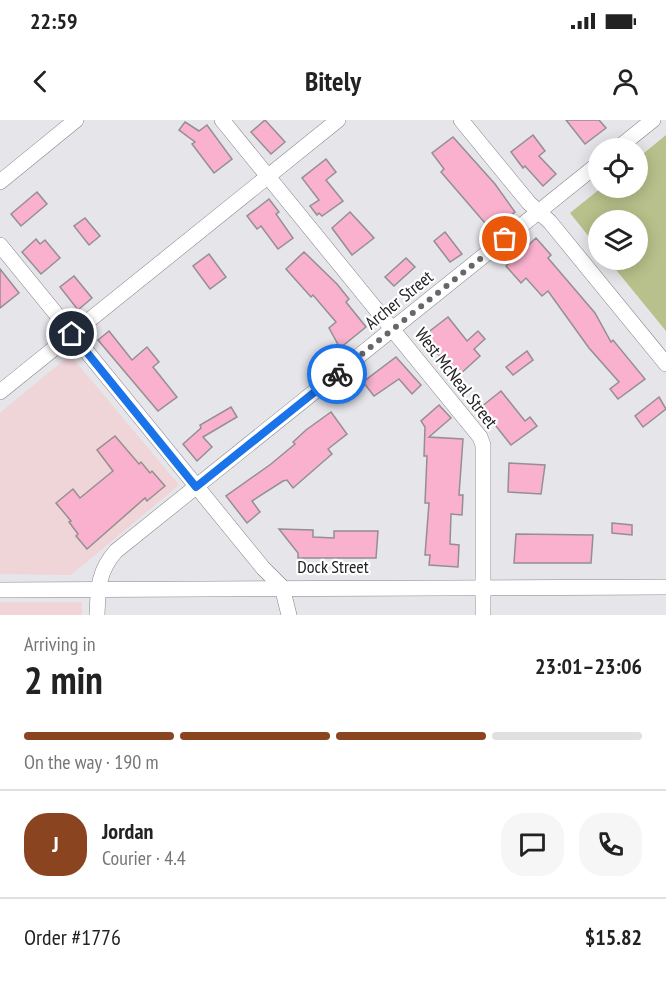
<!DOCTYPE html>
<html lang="en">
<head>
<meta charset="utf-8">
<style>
  body { margin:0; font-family:"PT Sans Narrow",sans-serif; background:#f6f6f6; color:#222; height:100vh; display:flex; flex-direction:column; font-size:22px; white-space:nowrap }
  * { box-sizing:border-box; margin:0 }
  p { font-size:20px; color:#767676 }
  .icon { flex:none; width:33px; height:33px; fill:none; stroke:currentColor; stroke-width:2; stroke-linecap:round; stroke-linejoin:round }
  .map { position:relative; height:495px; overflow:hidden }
  .side { display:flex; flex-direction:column; background:#fff; flex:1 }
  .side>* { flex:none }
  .buttons { position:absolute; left:588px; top:18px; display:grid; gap:12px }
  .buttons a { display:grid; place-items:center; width:60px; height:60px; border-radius:50%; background:#fff; box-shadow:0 3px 15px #0003; font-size:30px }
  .pin { position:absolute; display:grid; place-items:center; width:51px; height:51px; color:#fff; margin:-26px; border:3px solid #fff; border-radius:50%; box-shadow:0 2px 6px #0007 }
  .courier { position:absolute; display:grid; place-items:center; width:60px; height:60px; margin:-30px; border:4px solid #1a73e8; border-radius:50%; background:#fff; color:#222; box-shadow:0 2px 8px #0007 }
  .overview em { font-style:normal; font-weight:600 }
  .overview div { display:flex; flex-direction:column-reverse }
  .overview { display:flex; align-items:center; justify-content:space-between; height:102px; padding:0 24px }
  h1 { font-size:39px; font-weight:600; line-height:45px }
  .bar { display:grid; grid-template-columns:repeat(4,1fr); gap:9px 6px; align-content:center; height:72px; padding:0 24px }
  .bar i { height:8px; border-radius:4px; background:#e0e0e0 }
  .bar .selected { background:#8b4420 }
  .bar p { grid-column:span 4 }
  .line { display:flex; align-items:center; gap:15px; padding:0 24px; border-top:2px solid #e0e0e0 }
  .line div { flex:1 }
  .round { display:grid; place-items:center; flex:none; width:63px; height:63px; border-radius:24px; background:#f6f6f6 }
  .status { display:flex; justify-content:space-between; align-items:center; height:42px; padding:0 30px; background:#fff; direction:ltr }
  .status svg { height:16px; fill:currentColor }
  header { display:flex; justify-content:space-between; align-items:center; height:78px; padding:0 24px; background:#fff; font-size:27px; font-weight:600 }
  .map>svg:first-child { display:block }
  .education { fill:#efd4d8 }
  .green { fill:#b8c18b }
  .building { fill:#f9b1cd; stroke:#948f90; stroke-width:1.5 }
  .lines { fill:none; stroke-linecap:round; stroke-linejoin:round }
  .minor-casing { stroke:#858589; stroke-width:16 }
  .minor { stroke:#fff; stroke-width:15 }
  .done { stroke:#67676a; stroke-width:6; stroke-dasharray:0 10.8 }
  .route { stroke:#1a73e8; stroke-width:8 }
  .labels { text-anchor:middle; stroke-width:4.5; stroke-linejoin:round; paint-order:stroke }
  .street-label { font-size:18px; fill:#232325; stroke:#fff }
</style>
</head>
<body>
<div class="status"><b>22:59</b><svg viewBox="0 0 49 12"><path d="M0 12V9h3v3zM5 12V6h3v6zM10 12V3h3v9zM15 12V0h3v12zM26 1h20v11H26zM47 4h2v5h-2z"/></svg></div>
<header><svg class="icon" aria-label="back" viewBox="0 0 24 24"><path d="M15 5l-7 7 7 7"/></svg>Bitely<svg class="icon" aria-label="person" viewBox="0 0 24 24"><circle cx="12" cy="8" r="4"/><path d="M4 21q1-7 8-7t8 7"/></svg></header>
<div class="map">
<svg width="666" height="495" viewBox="0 0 666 495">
  <rect width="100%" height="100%" fill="#e5e5ea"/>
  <g class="education">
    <path d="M70 235 179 365 71 455 0 454V293Z"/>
    <rect x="0" y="482" width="82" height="13"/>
  </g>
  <path class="green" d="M666 15V211L608 140H638V100H598V128L570 93 601 68H638V38Z"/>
  <g class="building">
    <path d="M265 0 285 22 271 34 251 12Z"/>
    <path d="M566 0H599L606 8 585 24Z"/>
    <path d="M185 2 199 11 207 5 232 39 214 53 192 24 195 22 179 10Z"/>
    <path d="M533 15 545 31 539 36 556 54 543 66 525 46 523 48 511 32Z"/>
    <path d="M453 17 495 64 515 92 491 110 441 52 444 49 432 33Z"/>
    <path d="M326 39 336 52 326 60 343 81 322 96 319 93 317 95 310 86 319 80 302 58Z"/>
    <path d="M37 72 47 84 21 106 11 94Z"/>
    <path d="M269 79 279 92 276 94 293 118 278 129 261 106 257 109 247 96Z"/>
    <path d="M350 92 374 118 352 135 332 108Z"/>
    <path d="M85 98 100 116 89 125 74 106Z"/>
    <path d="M445 112 462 134 450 142 434 121Z"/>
    <path d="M536 118 551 135 548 138 595 193 611 222 613 220 645 259 618 279 610 269 619 262 589 228 548 171 542 176 526 158 521 163 506 146Z"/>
    <path d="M36 119 40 124 45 120 60 138 41 154 22 132Z"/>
    <path d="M304 132 337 164 349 179 346 182 366 207 340 228 329 208 336 202 313 175 311 177 286 149Z"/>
    <path d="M209 134 226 157 210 169 193 146Z"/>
    <path d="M406 138 415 147 394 166 385 157Z"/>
    <path d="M0 149 19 173 0 188Z"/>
    <path d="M74 156 92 178 78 190 60 167Z"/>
    <path d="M448 197 467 221 478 211 485 219 474 229 480 236 458 256 422 217Z"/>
    <path d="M109 211 132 240 147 227 159 242 153 247 177 277 158 291 98 220Z"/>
    <path d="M527 231 533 240 513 255 506 247Z"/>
    <path d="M396 237 421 265 412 274 399 259 374 276 363 262Z"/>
    <path d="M501 271 525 301 530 297 537 306 511 325 481 287Z"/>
    <path d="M659 277 666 289 643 307 635 296Z"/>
    <path d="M439 285 451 298 429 317 463 319 459 375H463L462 395 451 394 450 424 459 425 458 447 429 445 430 435H425L429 383H425L427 336H424L425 307 421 301Z"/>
    <path d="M231 287 237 297 203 317 212 327 197 341 183 324 201 308 200 305Z"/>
    <path d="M331 292 347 314 328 329 332 334 293 368 287 360 283 361 252 381 260 392 247 403 226 376 271 344 295 324 293 322 306 310Z"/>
    <path d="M115 316 139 344 141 342 150 353 152 351 165 366 147 381 145 378 87 429 76 416 78 414 69 402 71 401 56 383 73 369 80 378 113 351 97 330Z"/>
    <path d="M509 343 545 345 541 374 508 372Z"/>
    <path d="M612 403 632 405V415L612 413Z"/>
    <path d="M279 409 313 410V417L334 418V411H378L376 438H298V433Z"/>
    <path d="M516 414 593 415 591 443H514Z"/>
  </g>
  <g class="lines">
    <defs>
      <g id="minor">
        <path d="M222 0 480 317 483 325V495"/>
        <path d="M461 0 529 83 550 102 666 244"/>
        <path d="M618 28 653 0"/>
        <path d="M0 62 76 0"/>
        <path d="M0 125 263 448 282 467 289 495"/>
        <path d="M0 272 338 0"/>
        <path d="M0 470 666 467"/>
        <path d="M97 495C98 469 98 451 116 431L598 44"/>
      </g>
    </defs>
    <use href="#minor" class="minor-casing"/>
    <use href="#minor" class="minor"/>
  </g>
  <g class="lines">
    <path class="done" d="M337 254 505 119"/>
    <path class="route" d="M72 214 196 367 337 254"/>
  </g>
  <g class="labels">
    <g class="street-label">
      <text transform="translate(399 180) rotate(-39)" y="6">Archer Street</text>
      <text transform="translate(456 258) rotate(52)" y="6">West McNeal Street</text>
      <text x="333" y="453">Dock Street</text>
    </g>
  </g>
</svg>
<div class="buttons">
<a><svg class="icon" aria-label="locate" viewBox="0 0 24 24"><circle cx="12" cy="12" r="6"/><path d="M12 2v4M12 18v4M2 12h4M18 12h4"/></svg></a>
<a><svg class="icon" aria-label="layers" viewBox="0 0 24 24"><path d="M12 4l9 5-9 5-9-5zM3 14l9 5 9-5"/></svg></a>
</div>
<div class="pin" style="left:505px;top:119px;background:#ea580c"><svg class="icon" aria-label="bag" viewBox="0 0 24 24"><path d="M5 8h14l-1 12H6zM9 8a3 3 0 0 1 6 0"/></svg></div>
<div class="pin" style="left:72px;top:214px;background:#1f2937"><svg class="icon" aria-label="home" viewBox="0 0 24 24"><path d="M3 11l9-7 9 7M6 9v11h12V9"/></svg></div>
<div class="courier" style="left:337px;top:254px"><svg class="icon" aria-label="bike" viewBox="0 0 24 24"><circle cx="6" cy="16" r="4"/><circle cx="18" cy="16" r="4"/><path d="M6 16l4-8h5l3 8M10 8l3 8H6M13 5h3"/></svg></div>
</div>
<section class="side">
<div class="overview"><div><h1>2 min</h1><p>Arriving in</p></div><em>23:01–23:06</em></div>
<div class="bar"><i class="selected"></i><i class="selected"></i><i class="selected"></i><i></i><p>On the way · 190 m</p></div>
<div class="line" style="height:108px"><b class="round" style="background:#8b4420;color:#fff">J</b><div><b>Jordan</b><p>Courier · 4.4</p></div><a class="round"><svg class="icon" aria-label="chat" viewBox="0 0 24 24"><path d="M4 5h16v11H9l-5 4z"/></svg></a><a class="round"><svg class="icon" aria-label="phone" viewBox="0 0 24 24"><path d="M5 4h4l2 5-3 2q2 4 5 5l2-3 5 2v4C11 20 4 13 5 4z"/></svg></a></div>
<div class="line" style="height:78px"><div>Order #1776</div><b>$15.82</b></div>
</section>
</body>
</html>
